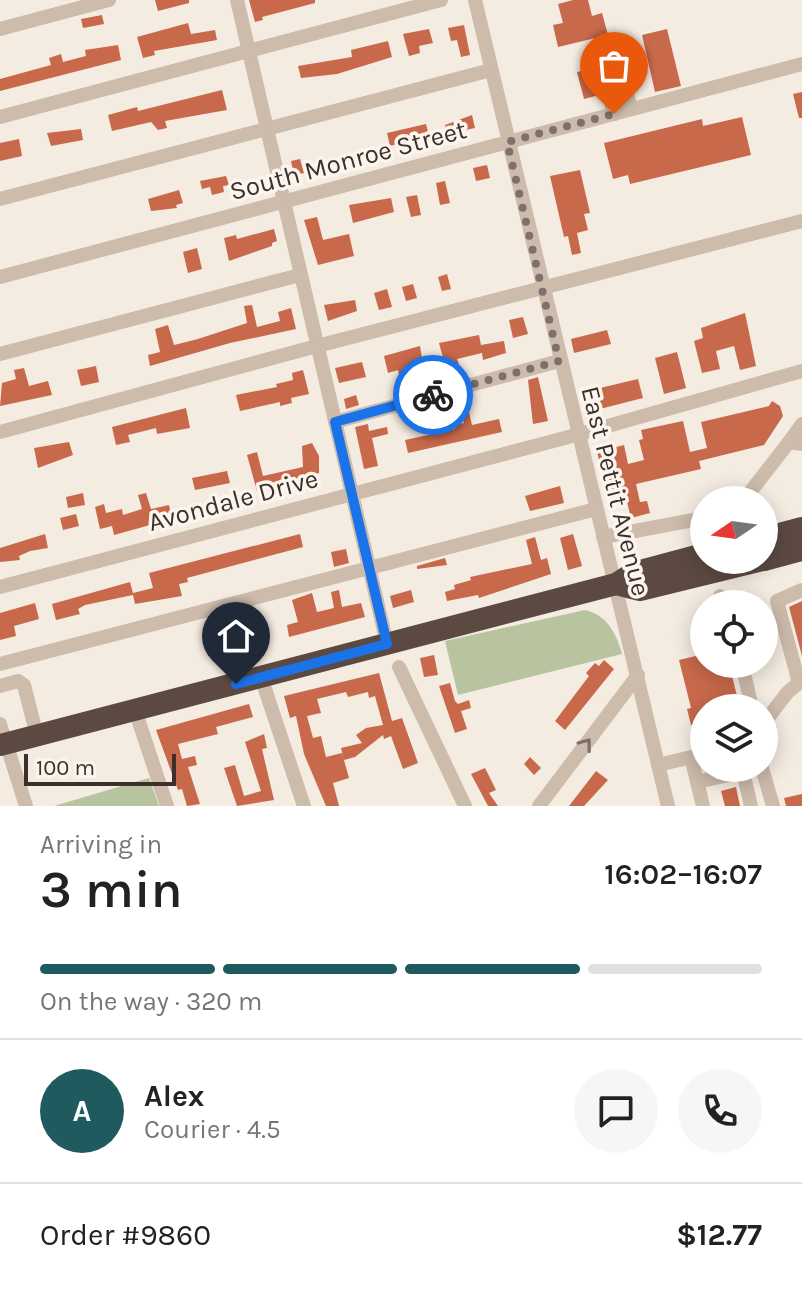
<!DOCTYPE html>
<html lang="en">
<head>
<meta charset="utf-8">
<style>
  body { margin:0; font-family:Karla,sans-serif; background:#f6f6f6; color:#222; height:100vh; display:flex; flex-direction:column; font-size:30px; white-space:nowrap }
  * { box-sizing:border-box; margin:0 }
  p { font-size:26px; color:#767676 }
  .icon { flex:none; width:44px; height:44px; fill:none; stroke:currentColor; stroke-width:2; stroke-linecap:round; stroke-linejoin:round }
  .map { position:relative; height:806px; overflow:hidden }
  .details { display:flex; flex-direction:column; background:#fff; flex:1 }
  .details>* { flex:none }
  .needle { width:52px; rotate:257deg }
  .fabs { position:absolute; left:690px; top:486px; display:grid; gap:16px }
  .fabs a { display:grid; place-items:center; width:88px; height:88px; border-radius:50%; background:#fff; box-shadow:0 4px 20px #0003; font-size:40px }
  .scale { position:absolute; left:24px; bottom:20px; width:152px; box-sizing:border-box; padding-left:8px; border:4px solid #3b302b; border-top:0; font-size:22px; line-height:28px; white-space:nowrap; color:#3b302b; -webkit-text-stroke:6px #fbf5ee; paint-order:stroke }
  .pin { position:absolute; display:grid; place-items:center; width:68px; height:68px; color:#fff; margin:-82px -34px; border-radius:50% 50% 50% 0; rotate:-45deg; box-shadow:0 0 8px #0007 }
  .pin .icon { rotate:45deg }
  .courier { position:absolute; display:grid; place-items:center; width:80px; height:80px; margin:-40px; border:6px solid #1a73e8; border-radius:50%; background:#fff; color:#222; box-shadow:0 2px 10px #0007 }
  .summary em { font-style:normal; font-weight:600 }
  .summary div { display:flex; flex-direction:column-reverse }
  .summary { display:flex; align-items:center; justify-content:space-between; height:136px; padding:0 40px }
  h1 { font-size:52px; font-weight:600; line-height:60px }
  .bar { display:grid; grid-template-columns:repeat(4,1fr); gap:12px 8px; align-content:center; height:96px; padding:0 40px }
  .bar i { height:10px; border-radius:6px; background:#e0e0e0 }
  .bar .selected { background:#1f5a5e }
  .bar p { grid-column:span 4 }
  .line { display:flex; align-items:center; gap:20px; padding:0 40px; border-top:2px solid #e0e0e0 }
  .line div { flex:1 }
  .round { display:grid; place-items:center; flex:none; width:84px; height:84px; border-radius:42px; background:#f6f6f6 }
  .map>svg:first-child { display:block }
  .green { fill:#b8c4a0 }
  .building { fill:#c8694b }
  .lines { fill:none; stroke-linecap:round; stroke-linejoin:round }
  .minor { stroke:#cdbbac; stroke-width:14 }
  .highway { stroke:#5c4a42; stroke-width:22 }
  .oneway { stroke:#7d6f65 }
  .done { stroke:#7c716b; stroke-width:8; stroke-dasharray:0 14.4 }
  .route { stroke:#1a73e8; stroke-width:10 }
  .labels { text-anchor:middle; stroke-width:7; stroke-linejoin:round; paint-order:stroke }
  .street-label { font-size:26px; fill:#3b302b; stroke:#fbf5ee }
</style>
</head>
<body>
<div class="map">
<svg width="802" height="806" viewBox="0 0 802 806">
  <rect width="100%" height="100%" fill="#f4ebe1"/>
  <g class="green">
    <path d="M585 610C607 615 616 633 622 654L458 695 445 641Z"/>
    <path d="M149 778 159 806H54Z"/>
  </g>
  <g class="building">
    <path d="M155 0H189V3L158 11Z"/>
    <path d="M249 0H315V3L262 17 263 20 255 22Z"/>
    <path d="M573 0H588L592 16 602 13 608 35 558 47 553 25 563 23 558 4Z"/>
    <path d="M102 15 104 24 83 28 81 19Z"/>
    <path d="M188 23 191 34 215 30 217 40 154 51 155 55 143 58 137 37Z"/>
    <path d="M464 25 470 55 461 57 457 40 451 41 448 28Z"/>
    <path d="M429 29 433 43 419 46 420 53 409 56 403 34Z"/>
    <path d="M667 29 681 86 655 92 642 35Z"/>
    <path d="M388 41 392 57 337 74 301 78 298 66 352 57 351 50Z"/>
    <path d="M118 45 121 60 0 91V79L51 65 49 58 61 54 63 62 86 56 85 50Z"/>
    <path d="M590 69 599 95 584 99 577 72Z"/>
    <path d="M222 90 227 110 165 121 167 128 158 130 151 122 112 131 108 115 137 107 138 111Z"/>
    <path d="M802 92V118H799L793 94Z"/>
    <path d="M472 115 475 128 447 134 445 125Z"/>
    <path d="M742 117 751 155 630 184 628 175 613 179 604 143 702 119 703 126Z"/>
    <path d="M426 124 429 136 390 146 387 133Z"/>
    <path d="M81 129 83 140 51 146 47 133Z"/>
    <path d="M19 139 22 156 0 161V143Z"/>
    <path d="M300 159 304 173 294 175 291 161Z"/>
    <path d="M487 165 490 178 476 181 473 168Z"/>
    <path d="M580 170 590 213 584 214 588 230 577 233 581 253 572 255 568 236 564 237 550 176Z"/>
    <path d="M226 176 229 185 223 186 224 192 212 195 210 187 202 189 200 181Z"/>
    <path d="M445 181 450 203 440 205 436 183Z"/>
    <path d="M179 190 183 203 176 205 177 208 151 211 148 199Z"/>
    <path d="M417 195 421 215 411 217 406 197Z"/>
    <path d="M391 198 394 212 353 223 349 205Z"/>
    <path d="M317 217 323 240 349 234 354 256 318 265 304 220Z"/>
    <path d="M274 229 277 241 272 243V246L229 261 224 238 236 235 237 239Z"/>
    <path d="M197 248 202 269 188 273 183 252Z"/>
    <path d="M447 274 451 289 442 291 438 277Z"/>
    <path d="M413 284 417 298 406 301 402 287Z"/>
    <path d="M387 289 392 307 379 310 374 293Z"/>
    <path d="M355 300 357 311 328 321 324 305Z"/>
    <path d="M252 305 257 327 280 321 278 312 291 308 296 329 230 343 150 366 148 355 160 352 155 329 168 325 174 345 198 339 247 323 244 306Z"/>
    <path d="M745 313 756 366 740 370 734 346 716 351 720 369 702 373 694 341 703 338 701 328Z"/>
    <path d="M523 317 528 334 513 338 509 320Z"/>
    <path d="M607 330 611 344 574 353 571 339Z"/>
    <path d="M479 335 481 345 504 341 506 353 483 360 482 353 457 359 459 364 428 373 426 365 444 361 439 343Z"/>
    <path d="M420 346 423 364 410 367 415 384 402 388 398 370 388 373 384 356Z"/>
    <path d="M677 352 686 388 664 394 655 358Z"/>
    <path d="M362 362 366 377 339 383 335 368Z"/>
    <path d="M96 366 99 382 81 386 77 370Z"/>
    <path d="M24 368 29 386 48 381 52 395 0 406 2 383 16 379 14 370Z"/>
    <path d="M303 370 309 394 291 398 292 403 280 406V402L240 411 236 395 277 387 276 384 293 380 292 373Z"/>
    <path d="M538 377 548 421 533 424 528 380Z"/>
    <path d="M638 379 643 398 588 412 583 392Z"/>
    <path d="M356 395 359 405 346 409 344 399Z"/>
    <path d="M466 399 472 425 499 419 502 432 408 453 405 440 455 429V425L464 423 459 401Z"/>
    <path d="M772 401 780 406 783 416 764 445 699 461 701 469 636 484 640 502 647 501 650 513 631 518 625 494 609 498 597 452 624 445 628 464 644 460 639 440 643 439 641 430 683 421 690 452 707 448 701 422 769 406Z"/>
    <path d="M186 408 190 428 157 434 156 428 128 435 130 442 116 445 112 427Z"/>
    <path d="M368 424 369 431 387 427 388 434 372 438 378 466 364 469 355 427Z"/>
    <path d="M69 442 73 455 38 468 34 448Z"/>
    <path d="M312 443 319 456V473L257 491 247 455 257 452 263 476 303 467 302 446Z"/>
    <path d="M227 471 230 483 195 490 192 478Z"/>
    <path d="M560 486 564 503 530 511 525 496Z"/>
    <path d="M83 493 85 505 68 508 66 497Z"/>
    <path d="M146 493 151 509 169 505 172 519 114 535 112 526 100 529 95 507 104 504 106 513 122 509 123 515 142 509 138 495Z"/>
    <path d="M76 514 79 526 63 530 60 518Z"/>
    <path d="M45 534 48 548 30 551 19 556 20 560 0 562V548Z"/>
    <path d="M300 534 303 547 187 578 188 582 179 584 182 596 135 604 133 595 85 605 78 609 80 614 56 620 52 604 130 582 133 593 153 588 149 573Z"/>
    <path d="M573 534 582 566 568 570 560 538Z"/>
    <path d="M535 537 541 560 547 558 551 574 479 598 478 595 447 601 445 592 455 589 454 585 471 580 470 577 532 564 526 540Z"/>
    <path d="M346 549 349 563 334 567 331 552Z"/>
    <path d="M445 558 447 565 417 569V566Z"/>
    <path d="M339 590 342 607 361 603 365 617 289 637 287 625 298 622 292 600 312 593 317 612 334 608 331 592Z"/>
    <path d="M411 590 414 602 393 608 390 596Z"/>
    <path d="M802 601V656L789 607Z"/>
    <path d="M35 603 39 619 14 626 16 636 0 640V613Z"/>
    <path d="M704 654V664H729L740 708H704V721L691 725 687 709 691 708 679 660Z"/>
    <path d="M434 655 438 675 424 677 420 658Z"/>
    <path d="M604 660 614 669 565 730 555 721 589 676 586 673 595 663 599 666Z"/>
    <path d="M379 673 392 721 402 718 418 763 403 769 391 736 384 739 383 735 355 757 344 760 341 748 362 743 356 735 366 728 383 725 375 696 369 698 368 692 348 697 346 692 317 699 321 713 307 716 313 738 321 736 326 757 342 753 349 778 333 783 339 806H326L304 754 296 716 290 718 284 696Z"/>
    <path d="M450 683 455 701 458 704 469 700 471 708 461 711 467 729 455 733 439 686Z"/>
    <path d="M249 704 253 717 216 727 218 734 178 744 182 759 195 756 197 765 188 767 200 804 187 806 182 789 178 790 156 730Z"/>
    <path d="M264 734 267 748 262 749 274 800 237 806 224 768 235 765 244 796 261 791 245 742Z"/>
    <path d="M530 757 541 768 534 775 524 764Z"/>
    <path d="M485 768 496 790 489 793 498 806H488L471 774Z"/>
    <path d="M596 771 608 780 584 806H569Z"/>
    <path d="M736 787 740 806H725L721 791Z"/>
    <path d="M802 794V806H786L784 798Z"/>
  </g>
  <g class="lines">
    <g class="minor">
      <path d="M237 0 387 644"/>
      <path d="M475 0 668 806"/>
      <path d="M0 29 109 0"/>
      <path d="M614 114 600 60 617 56 631 109"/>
      <path d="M0 117 441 0"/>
      <path d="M0 199 491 70"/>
      <path d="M0 277 802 64"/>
      <path d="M0 354 300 275"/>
      <path d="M335 422 559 361"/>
      <path d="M802 424 789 442 802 444"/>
      <path d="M0 432 317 346 802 221"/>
      <path d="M744 500 789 442"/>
      <path d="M603 537 704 518"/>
      <path d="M0 587 576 435 802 371"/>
      <path d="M720 596 722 604"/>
      <path d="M0 664 596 509"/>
      <path d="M742 664 752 708"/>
      <path d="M399 667 465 806"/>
      <path d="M261 677 304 806"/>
      <path d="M799 683 777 601 802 590"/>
      <path d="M0 686 18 681 24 685 37 736"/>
      <path d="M135 710 167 806"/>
      <path d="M764 723 787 693 802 680"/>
      <path d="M0 724 26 806"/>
      <path d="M691 757 703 806"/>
      <path d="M658 765 704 754"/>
      <path d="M762 768 773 806"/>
      <path d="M743 772 751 806"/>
      <path d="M697 782 761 768"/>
      <path d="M539 806 638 675"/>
    </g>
    <g class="highway">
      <path d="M764 538 802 528"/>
      <path d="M764 560 802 550"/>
      <path d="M616 584 640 590 763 560"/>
      <path d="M0 745 616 584 633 573 704 554"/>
    </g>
  </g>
  <defs><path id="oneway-chevron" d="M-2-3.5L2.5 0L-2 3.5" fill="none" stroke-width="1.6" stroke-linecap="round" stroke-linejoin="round" transform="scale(2)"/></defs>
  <use class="oneway" href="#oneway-chevron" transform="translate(586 744) rotate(-53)"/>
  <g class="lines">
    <path class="done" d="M433 395 559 361 507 142 614 114"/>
    <path class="route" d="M236 684 387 644 335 422 433 395"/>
  </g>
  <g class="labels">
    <g class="street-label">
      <text transform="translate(348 160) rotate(-15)" y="9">South Monroe Street</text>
      <text transform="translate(616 491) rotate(76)" y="9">East Pettit Avenue</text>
      <text transform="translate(233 500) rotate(-15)" y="9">Avondale Drive</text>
    </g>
  </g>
</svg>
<div class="fabs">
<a><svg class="needle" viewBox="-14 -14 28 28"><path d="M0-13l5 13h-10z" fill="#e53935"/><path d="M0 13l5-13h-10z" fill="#767676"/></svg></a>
<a><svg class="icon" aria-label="locate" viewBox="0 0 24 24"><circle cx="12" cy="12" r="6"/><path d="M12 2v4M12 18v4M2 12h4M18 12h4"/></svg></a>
<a><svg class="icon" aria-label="layers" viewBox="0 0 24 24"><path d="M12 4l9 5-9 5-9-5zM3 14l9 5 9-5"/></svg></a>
</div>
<div class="scale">100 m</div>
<div class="pin" style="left:614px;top:114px;background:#ea580c"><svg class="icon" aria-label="bag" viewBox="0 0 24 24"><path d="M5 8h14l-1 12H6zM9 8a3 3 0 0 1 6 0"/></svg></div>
<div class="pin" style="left:236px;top:684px;background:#1f2937"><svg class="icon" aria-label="home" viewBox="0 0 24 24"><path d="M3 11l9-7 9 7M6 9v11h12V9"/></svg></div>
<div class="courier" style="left:433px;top:395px"><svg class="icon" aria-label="bike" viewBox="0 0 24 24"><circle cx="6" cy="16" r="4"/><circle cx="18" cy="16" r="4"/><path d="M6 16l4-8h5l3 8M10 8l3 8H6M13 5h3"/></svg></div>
</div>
<section class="details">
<div class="summary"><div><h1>3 min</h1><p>Arriving in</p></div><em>16:02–16:07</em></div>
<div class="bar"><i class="selected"></i><i class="selected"></i><i class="selected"></i><i></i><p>On the way · 320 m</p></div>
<div class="line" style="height:144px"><b class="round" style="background:#1f5a5e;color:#fff">A</b><div><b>Alex</b><p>Courier · 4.5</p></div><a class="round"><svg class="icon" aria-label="chat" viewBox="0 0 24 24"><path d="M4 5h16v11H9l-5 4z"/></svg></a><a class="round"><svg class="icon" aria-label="phone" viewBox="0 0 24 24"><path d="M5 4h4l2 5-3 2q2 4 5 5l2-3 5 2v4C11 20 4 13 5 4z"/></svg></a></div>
<div class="line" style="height:104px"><div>Order #9860</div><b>$12.77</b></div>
</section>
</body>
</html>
